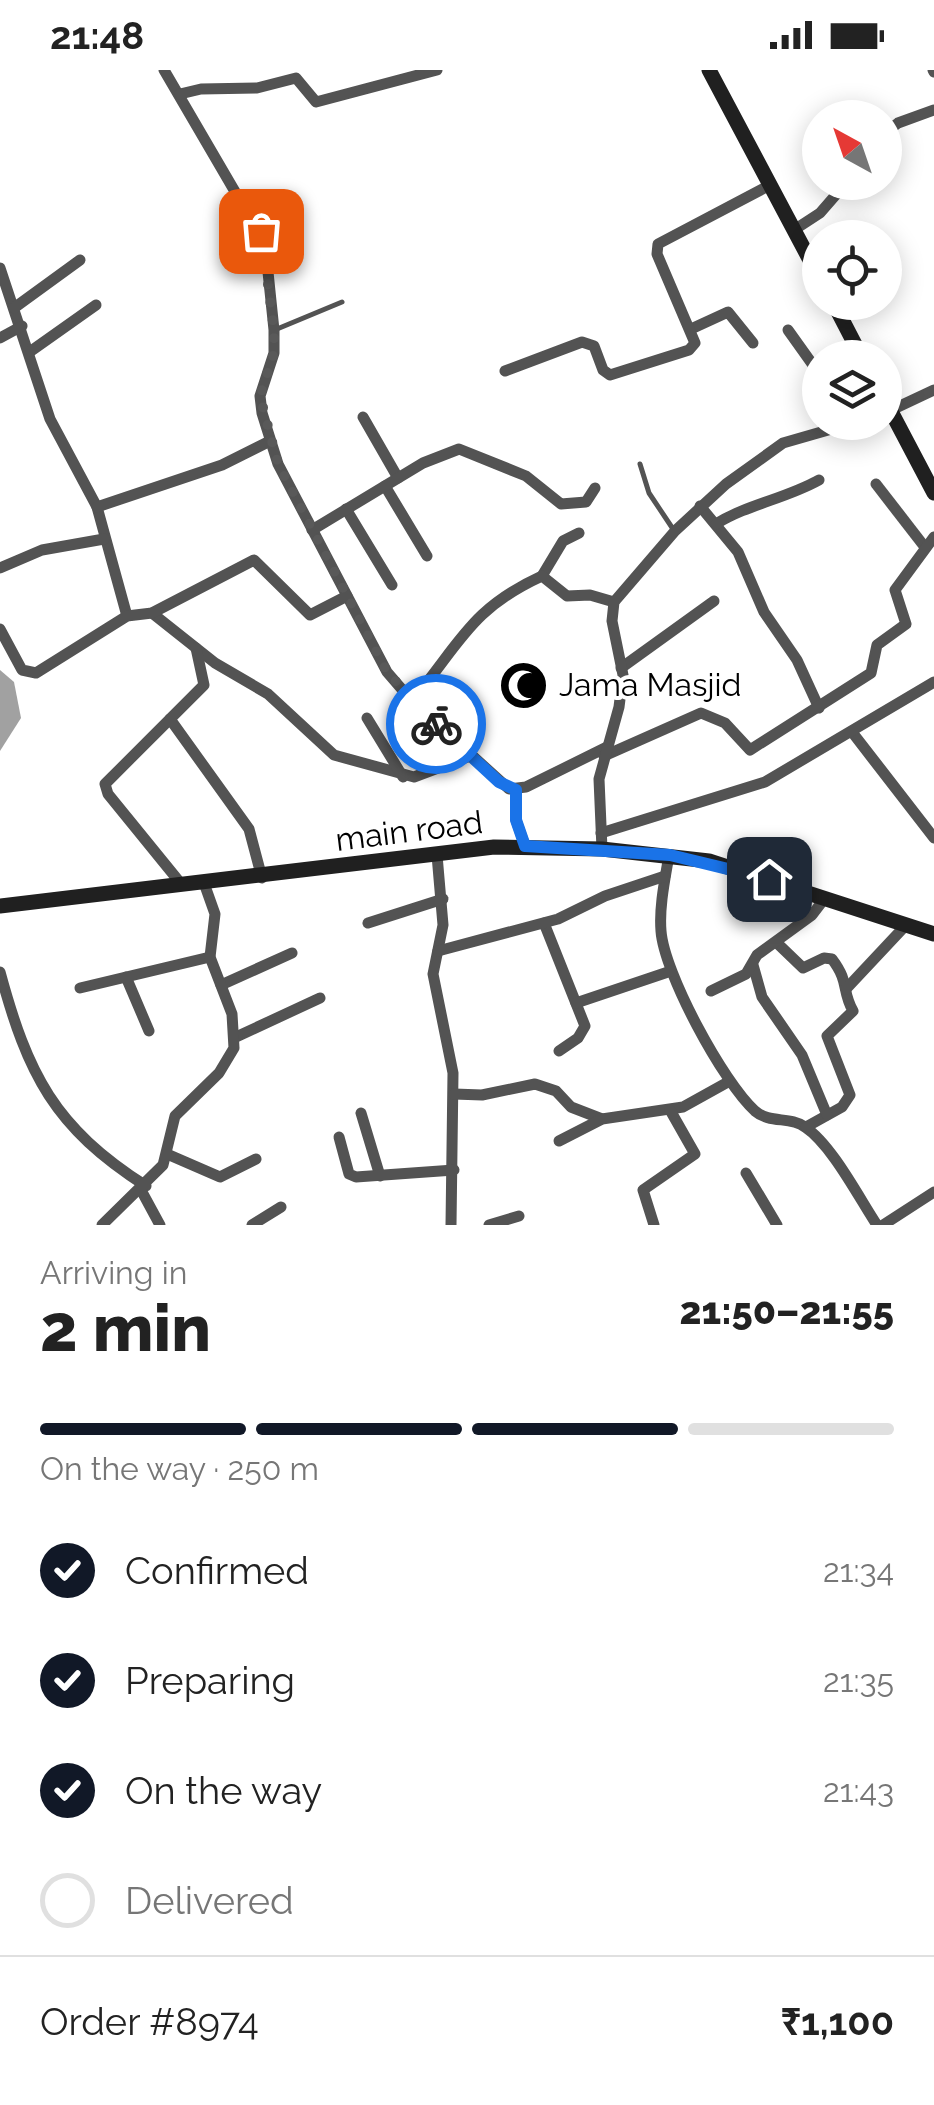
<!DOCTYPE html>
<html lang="en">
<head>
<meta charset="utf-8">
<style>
  body { margin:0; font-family:Raleway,sans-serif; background:#f6f6f6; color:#222; height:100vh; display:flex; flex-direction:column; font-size:38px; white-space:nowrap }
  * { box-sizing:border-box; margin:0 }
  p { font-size:32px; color:#767676 }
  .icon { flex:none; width:55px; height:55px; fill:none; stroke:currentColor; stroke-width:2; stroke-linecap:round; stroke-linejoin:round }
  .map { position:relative; height:1155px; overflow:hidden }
  .drawer { display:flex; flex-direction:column; background:#fff; flex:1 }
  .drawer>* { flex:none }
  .needle { width:65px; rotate:320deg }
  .controls { position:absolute; left:802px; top:30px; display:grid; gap:20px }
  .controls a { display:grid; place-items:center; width:100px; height:100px; border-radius:50%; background:#fff; box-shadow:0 5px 25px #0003; font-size:50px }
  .pin { position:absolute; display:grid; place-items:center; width:85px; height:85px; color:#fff; margin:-42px; border-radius:20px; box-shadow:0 5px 15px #0006 }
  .courier { position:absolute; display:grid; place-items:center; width:100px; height:100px; margin:-50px; border:8px solid #1a73e8; border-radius:50%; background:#fff; color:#222; box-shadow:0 2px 12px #0007 }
  .headline em { font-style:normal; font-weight:800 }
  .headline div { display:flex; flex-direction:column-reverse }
  .headline { display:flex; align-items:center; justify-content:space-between; height:170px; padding:0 40px }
  h1 { font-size:65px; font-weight:800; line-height:75px }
  .bar { display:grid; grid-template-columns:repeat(4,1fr); gap:15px 10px; align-content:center; height:120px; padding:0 40px }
  .bar i { height:12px; border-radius:8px; background:#e0e0e0 }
  .bar .active { background:#111827 }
  .bar p { grid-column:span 4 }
  .line { display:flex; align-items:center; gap:25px; padding:0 40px; border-top:2px solid #e0e0e0 }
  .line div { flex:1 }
  ol { padding:0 40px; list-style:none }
  li { display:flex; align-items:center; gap:30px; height:110px }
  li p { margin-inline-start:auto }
  li .icon { padding:10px; border-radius:50%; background:#111827; color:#fff; stroke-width:4 }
  li:last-child { color:#767676 }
  li i { width:55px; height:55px; border:5px solid #e0e0e0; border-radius:50% }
  .status { display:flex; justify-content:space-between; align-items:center; height:70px; padding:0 50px; background:#fff; direction:ltr }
  .status svg { height:28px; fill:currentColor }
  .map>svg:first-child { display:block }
  .water { fill:#a1a1a1 }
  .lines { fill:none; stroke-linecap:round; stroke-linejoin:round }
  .service { stroke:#535353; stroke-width:5 }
  .minor { stroke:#535353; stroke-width:11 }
  .secondary { stroke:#202020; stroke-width:15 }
  .done { stroke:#595959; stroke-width:10; stroke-dasharray:0 18 }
  .route { stroke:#1a73e8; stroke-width:12 }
  .labels { text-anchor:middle; stroke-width:8; stroke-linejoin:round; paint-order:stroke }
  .poi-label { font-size:32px; fill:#000; stroke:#fff; text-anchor:start }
  .street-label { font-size:32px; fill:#000; stroke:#fff }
</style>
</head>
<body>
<div class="status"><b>21:48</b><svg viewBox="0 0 49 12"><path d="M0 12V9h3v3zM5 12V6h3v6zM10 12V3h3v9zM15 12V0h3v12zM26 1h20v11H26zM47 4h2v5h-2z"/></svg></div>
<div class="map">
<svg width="934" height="1155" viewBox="0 0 934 1155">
  <rect width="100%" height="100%" fill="#fff"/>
  <path class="water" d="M0 600 14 612 21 648 0 681Z"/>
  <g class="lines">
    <g class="service">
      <path d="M277 259 342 232"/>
      <path d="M640 394 649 423 673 459"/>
    </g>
    <g class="minor">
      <path d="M164 0 265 173 274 260V283L260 326 262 343 278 394 387 602 412 631 509 719 526 717 607 677"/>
      <path d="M933 0 934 2"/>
      <path d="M180 24 201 19 257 18 296 8 316 32 437 0"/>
      <path d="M885 63 898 53 934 40"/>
      <path d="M794 160 820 143 847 112"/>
      <path d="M0 198 50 349 97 437 127 546"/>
      <path d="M14 238 80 190"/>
      <path d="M691 259 728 242 753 273"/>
      <path d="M788 260 813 295 820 338"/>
      <path d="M0 268 22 256"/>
      <path d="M31 281 96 235"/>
      <path d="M505 301 582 272 594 276 603 300 610 305 689 280 695 273 657 184 658 174 770 115"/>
      <path d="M885 343 934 320"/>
      <path d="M363 347 398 408"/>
      <path d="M876 414 924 476"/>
      <path d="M385 416 427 486"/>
      <path d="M700 436 738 482 764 542 797 590 819 638"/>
      <path d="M97 437 222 395 270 371"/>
      <path d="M346 439 392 515"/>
      <path d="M716 454C748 434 785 429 819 410"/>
      <path d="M312 460 423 393 459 379 526 406 561 434 586 432 595 418"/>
      <path d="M0 498 42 480 104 469"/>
      <path d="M542 506 563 471 579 463"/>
      <path d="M152 543 215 593 268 624 334 685 414 707 470 686"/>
      <path d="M0 559 22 600 36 603 127 546 152 543 254 490 310 545 347 526"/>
      <path d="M621 598 714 531"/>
      <path d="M412 631C460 574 470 539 542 506L567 526 590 525 614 532"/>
      <path d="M367 648 403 707"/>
      <path d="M170 649 249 759 262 808"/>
      <path d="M852 662 934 768"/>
      <path d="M604 686 701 643 725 653 750 680 871 603 877 575 906 554 895 520 934 467"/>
      <path d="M516 720V750L525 776"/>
      <path d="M601 763 765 712 934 612"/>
      <path d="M602 779 599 709 619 637 623 605 612 551 614 532 675 461 726 414 783 373 856 352"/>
      <path d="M437 785 443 855 433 904 453 1003 451 1155"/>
      <path d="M669 785C665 809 659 837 661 861 664 903 723 1012 755 1041 770 1054 790 1046 805 1057 832 1075 859 1128 877 1155"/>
      <path d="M182 815 108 724 105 714 204 615 196 578"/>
      <path d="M368 853 443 829"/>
      <path d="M544 853 585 956 578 968 559 981"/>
      <path d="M777 873 803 898 824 888 832 889C850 913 841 919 853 941L827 966 850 1025 842 1037 806 1057"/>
      <path d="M438 881 558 849 605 826 665 806"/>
      <path d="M753 895 762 927 802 985 827 1045"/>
      <path d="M0 902C28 1005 54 1057 146 1116"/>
      <path d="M126 907 149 961"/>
      <path d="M221 915 292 883"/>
      <path d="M80 918 210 887"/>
      <path d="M846 919 906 855"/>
      <path d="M711 921 746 904 757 885 812 845 825 828"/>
      <path d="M576 933 671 901"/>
      <path d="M236 967 320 928"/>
      <path d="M454 1024 482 1025 535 1014 556 1021 571 1037 602 1049"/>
      <path d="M361 1043 380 1106"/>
      <path d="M339 1067 349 1104 356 1107 454 1100"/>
      <path d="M559 1071 602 1049 683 1037 728 1012"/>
      <path d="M167 1084 220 1107 256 1089"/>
      <path d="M746 1103 777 1155"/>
      <path d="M141 1120 160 1155"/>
      <path d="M102 1155 163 1095 175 1046 219 1003 234 978 232 944 210 887 215 844 204 813"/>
      <path d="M252 1155 281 1137"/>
      <path d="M489 1155 519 1146"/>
      <path d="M654 1155 643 1120 695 1084 670 1040"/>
      <path d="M883 1155 934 1122"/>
    </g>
    <g class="secondary">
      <path d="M709 0 820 209"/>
      <path d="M833 232 862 288"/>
      <path d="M885 330 934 423"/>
      <path d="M0 836 494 777 602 779 709 791 934 864"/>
    </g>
  </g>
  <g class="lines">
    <path class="done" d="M261 161 274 260V283L260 326 278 394 387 602 436 654"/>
    <path class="route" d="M436 654 499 712 516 720V750L525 776 670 785 769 809"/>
  </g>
  <defs>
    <symbol id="mosque-disc" viewBox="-11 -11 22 22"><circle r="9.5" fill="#000" stroke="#fff"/><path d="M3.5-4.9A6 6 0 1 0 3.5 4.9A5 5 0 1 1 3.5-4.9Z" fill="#fff"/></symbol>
  </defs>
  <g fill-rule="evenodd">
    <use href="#mosque-disc" x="496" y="588" width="55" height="55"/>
  </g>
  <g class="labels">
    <g class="poi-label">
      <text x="559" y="626">Jama Masjid</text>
    </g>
    <g class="street-label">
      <text transform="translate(409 761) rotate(-7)" y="11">main road</text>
    </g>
  </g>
</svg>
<div class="controls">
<a><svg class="needle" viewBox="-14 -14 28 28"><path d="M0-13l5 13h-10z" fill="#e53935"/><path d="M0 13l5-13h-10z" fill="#767676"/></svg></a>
<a><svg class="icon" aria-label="locate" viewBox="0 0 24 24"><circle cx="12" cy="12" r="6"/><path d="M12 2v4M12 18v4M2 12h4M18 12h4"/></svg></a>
<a><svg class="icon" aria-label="layers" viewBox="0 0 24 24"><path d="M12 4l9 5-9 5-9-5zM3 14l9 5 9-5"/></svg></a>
</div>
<div class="pin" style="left:261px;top:161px;background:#ea580c"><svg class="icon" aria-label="bag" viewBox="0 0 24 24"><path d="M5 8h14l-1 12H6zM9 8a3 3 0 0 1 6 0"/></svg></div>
<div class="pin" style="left:769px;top:809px;background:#1f2937"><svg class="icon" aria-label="home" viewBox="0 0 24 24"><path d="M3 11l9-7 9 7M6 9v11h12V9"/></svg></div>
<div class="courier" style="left:436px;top:654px"><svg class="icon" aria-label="bike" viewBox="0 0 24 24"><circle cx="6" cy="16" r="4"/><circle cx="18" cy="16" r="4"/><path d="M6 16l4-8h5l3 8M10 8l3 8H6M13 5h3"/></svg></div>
</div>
<section class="drawer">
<div class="headline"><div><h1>2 min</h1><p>Arriving in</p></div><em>21:50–21:55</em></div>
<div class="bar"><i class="active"></i><i class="active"></i><i class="active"></i><i></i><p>On the way · 250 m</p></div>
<ol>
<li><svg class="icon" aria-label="check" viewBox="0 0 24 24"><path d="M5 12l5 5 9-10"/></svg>Confirmed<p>21:34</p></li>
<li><svg class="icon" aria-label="check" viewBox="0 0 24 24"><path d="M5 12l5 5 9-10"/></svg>Preparing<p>21:35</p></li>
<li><svg class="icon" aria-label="check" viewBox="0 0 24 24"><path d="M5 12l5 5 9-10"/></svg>On the way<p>21:43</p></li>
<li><i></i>Delivered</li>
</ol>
<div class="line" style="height:130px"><div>Order #8974</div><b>₹1,100</b></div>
</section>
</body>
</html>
